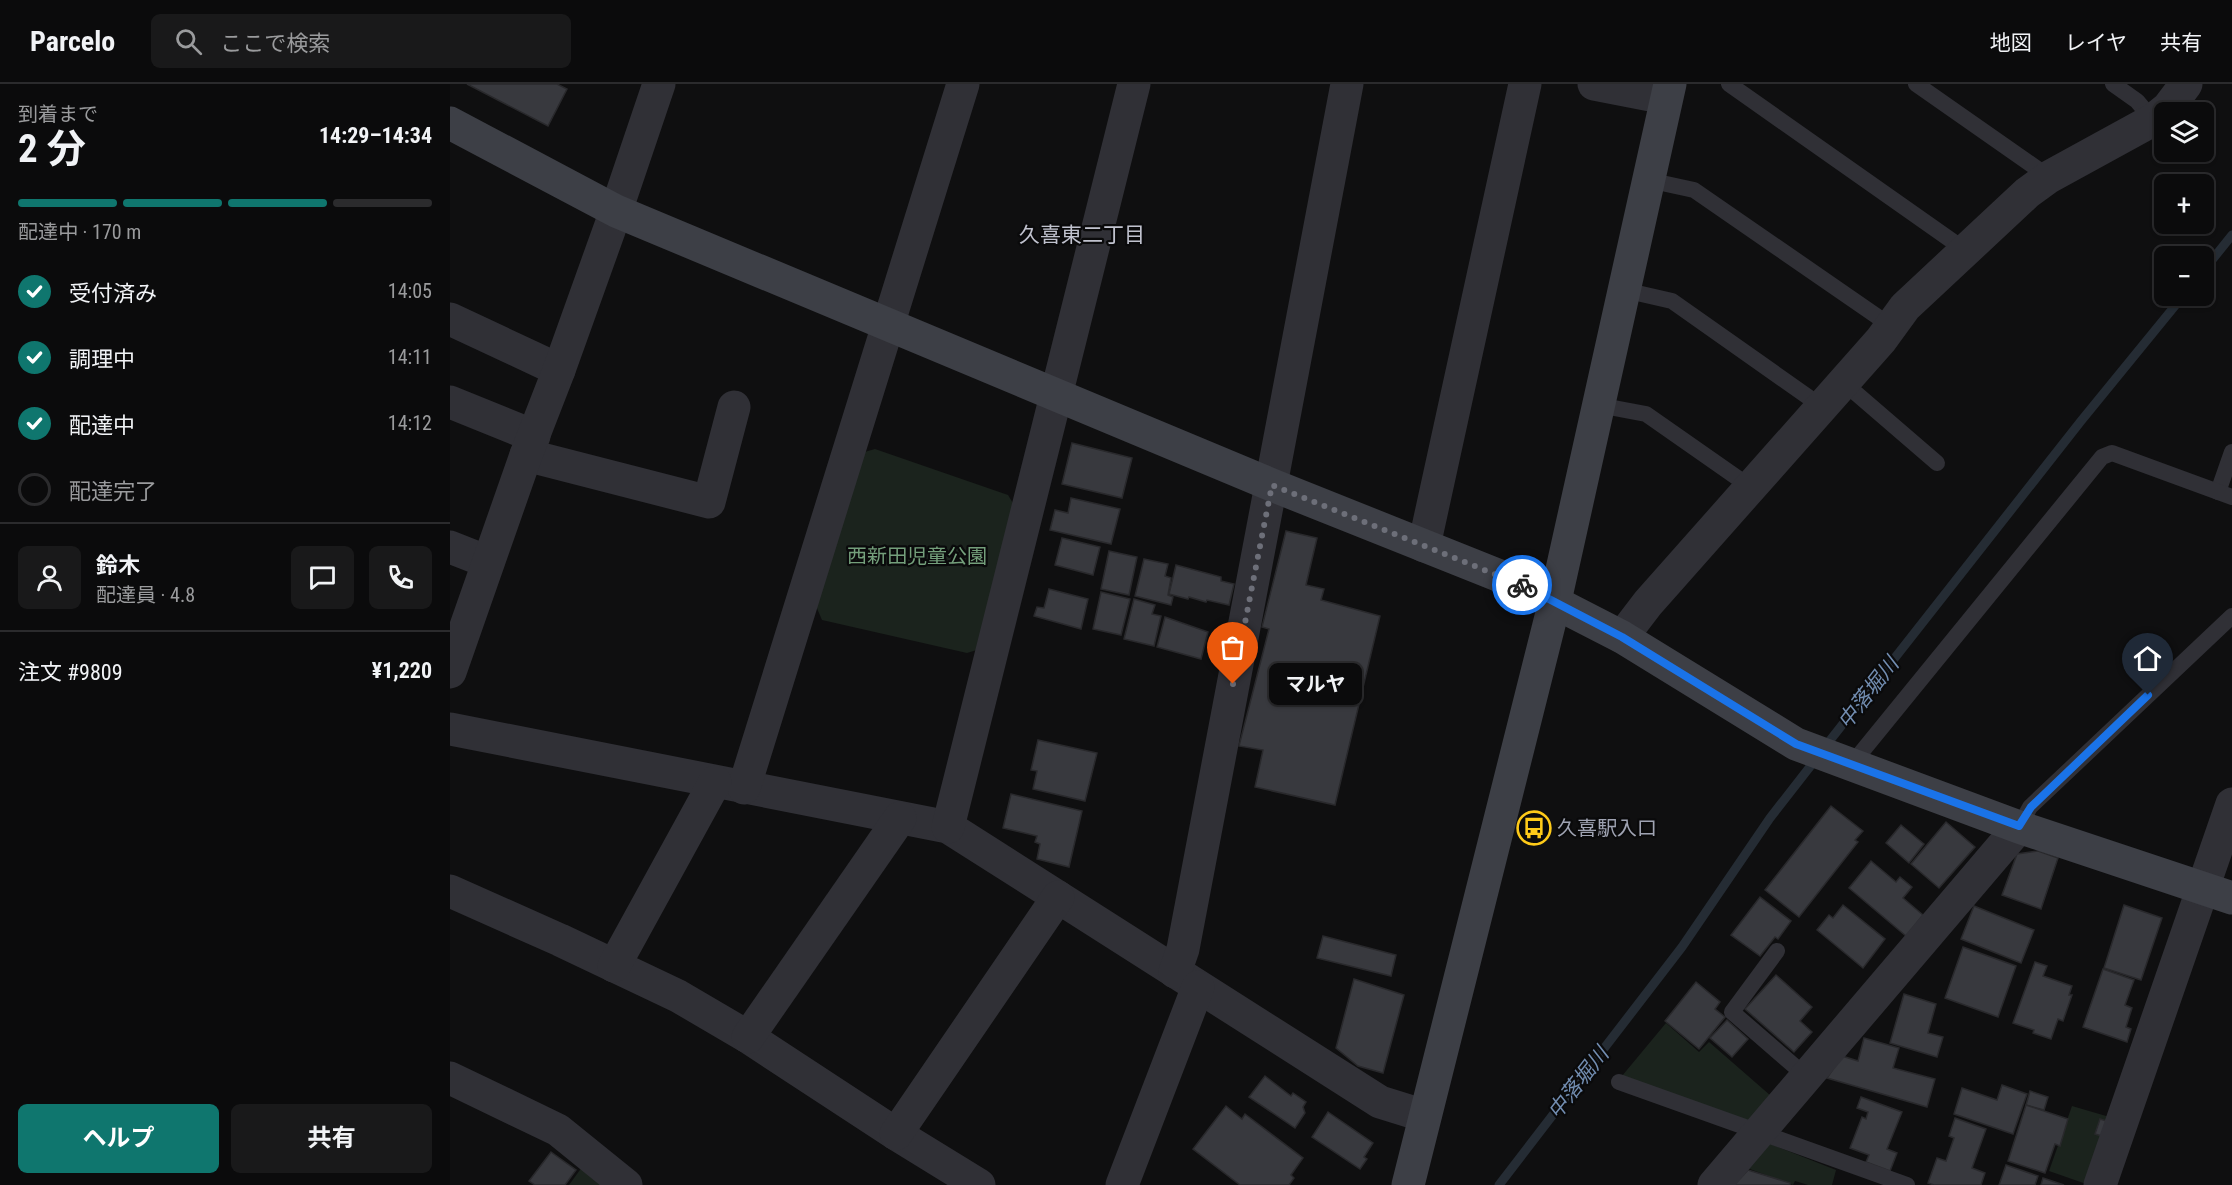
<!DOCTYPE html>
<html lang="ja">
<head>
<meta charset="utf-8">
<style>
  body { margin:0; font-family:"Roboto Condensed","Noto Sans JP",sans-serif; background:#19191a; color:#f1f3f6; height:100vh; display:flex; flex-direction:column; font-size:22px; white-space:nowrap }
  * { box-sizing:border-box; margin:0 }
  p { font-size:20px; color:#9a9b9d }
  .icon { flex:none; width:33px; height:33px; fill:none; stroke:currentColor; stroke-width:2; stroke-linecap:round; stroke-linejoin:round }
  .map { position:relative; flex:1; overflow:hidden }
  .details { display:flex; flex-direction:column; background:#0b0b0c; width:450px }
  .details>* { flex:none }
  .fabs { position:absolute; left:1704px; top:18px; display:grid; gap:12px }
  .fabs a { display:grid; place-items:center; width:60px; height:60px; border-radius:9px; background:#0b0b0c; box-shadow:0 2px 4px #0004,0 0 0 2px #2b2b2d; font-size:30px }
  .pin { position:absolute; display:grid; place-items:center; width:51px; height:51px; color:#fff; margin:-62px -26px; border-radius:50% 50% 50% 0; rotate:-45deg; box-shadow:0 0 6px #0007 }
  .pin .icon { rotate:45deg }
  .courier { position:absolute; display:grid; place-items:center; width:60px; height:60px; margin:-30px; border:4px solid #1a73e8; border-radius:50%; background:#fff; color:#222; box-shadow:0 2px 8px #0007 }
  .bubble { position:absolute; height:42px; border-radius:9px; background:#0b0b0c; box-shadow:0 2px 4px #0004,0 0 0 2px #2b2b2d; font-size:20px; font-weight:700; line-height:42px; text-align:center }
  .head em { font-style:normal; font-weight:700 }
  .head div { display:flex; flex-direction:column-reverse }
  .head { display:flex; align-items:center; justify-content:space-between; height:102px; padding:0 18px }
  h1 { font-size:39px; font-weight:700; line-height:45px }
  .bar { display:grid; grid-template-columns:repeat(4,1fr); gap:9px 6px; align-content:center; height:72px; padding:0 18px }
  .bar i { height:8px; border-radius:4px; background:#2b2b2d }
  .bar .current { background:#0f766e }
  .bar p { grid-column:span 4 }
  .line { display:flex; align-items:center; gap:15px; padding:0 18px; border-top:2px solid #2b2b2d }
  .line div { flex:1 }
  .round { display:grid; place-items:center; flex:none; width:63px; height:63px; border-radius:9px; background:#19191a }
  ol { padding:0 18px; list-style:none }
  li { display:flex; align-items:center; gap:18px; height:66px }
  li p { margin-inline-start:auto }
  li .icon { padding:6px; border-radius:50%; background:#0f766e; color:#fff; stroke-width:4 }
  li:last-child { color:#9a9b9d }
  li i { width:33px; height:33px; border:3px solid #2b2b2d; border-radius:50% }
  .cta { display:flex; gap:12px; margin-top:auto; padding:12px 18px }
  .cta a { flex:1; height:69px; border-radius:9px; background:#0f766e; color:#fff; font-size:24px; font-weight:700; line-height:69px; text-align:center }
  .cta a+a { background:#19191a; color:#f1f3f6 }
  header { display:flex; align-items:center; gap:36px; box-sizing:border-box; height:84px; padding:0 30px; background:#0b0b0c; border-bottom:2px solid #2b2b2d }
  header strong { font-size:28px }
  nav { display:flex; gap:33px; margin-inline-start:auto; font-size:21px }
  .search { width:420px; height:54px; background:#19191a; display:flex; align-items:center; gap:15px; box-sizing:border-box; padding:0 21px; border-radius:9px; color:#9a9b9d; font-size:22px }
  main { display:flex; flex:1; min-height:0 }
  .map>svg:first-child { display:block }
  .green { fill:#1b231d }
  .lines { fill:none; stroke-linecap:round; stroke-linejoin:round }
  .stream { stroke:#252c34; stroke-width:9 }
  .building { fill:#38393e; stroke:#29292c; stroke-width:1.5 }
  .lane { stroke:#303036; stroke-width:16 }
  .street { stroke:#303036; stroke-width:33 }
  .secondary { stroke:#3d3f46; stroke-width:33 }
  .done { stroke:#6d6f79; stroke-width:6; stroke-dasharray:0 10.8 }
  .route { stroke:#1a73e8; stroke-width:8 }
  .labels { text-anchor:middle; stroke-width:4.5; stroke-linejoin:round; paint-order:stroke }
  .park-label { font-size:20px; fill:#749f7b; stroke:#0a0a0b }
  .poi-label { font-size:20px; fill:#9fa3b2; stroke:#0a0a0b; text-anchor:start }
  .neighbourhood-label { font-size:21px; fill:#c0c2ce; stroke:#0a0a0b }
  .water-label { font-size:21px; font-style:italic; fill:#728db1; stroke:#0a0a0b }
</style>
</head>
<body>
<header>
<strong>Parcelo</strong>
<div class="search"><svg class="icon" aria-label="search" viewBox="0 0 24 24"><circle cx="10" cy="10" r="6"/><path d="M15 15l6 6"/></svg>ここで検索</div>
<nav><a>地図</a><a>レイヤ</a><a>共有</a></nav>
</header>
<main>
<section class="details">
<div class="head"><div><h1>2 分</h1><p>到着まで</p></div><em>14:29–14:34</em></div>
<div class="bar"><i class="current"></i><i class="current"></i><i class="current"></i><i></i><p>配達中 · 170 m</p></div>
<ol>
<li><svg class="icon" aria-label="check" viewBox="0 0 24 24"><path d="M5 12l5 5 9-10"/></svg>受付済み<p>14:05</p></li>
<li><svg class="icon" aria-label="check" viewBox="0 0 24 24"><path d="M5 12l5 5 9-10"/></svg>調理中<p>14:11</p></li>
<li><svg class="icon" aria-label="check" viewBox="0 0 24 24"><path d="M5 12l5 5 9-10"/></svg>配達中<p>14:12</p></li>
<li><i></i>配達完了</li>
</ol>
<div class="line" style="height:108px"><a class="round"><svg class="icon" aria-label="person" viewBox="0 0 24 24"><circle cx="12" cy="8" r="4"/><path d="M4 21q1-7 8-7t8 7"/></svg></a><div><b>鈴木</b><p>配達員 · 4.8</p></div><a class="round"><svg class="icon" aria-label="chat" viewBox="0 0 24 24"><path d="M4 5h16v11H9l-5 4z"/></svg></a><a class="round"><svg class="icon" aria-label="phone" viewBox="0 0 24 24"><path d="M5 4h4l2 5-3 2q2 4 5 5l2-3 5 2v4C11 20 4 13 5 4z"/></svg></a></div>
<div class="line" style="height:78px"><div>注文 #9809</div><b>¥1,220</b></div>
<div class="cta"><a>ヘルプ</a><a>共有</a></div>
</section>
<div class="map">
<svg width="1782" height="1101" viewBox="0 0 1782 1101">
  <rect width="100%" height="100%" fill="#0f0f10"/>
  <g class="green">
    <path d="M425 365 558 411 564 421 530 565 517 569 372 536 366 522 411 369Z"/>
    <path d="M1216 939 1249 968 1259 958 1321 1012 1300 1037 1172 992Z"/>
    <path d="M1622 1022 1663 1034 1639 1101 1599 1087Z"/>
    <path d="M1318 1059 1386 1086 1382 1101H1358L1345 1097 1343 1101 1297 1084Z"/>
    <path d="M135 1079 164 1101H119Z"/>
  </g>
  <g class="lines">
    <g class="stream">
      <path d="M1754 186 1782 151"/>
      <path d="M1374 664 1631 337 1733 212"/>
      <path d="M1049 1101 1232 863 1320 734 1366 675"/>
    </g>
  </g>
  <g class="building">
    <path d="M17 0H107L117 5 98 42Z"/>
    <path d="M622 359 682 374 672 414 612 400Z"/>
    <path d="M621 414 670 425 661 460 600 446 605 426 618 429Z"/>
    <path d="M836 447 867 454 856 501 874 505 871 516 930 532 885 721 805 703 813 666 789 662 819 545 812 543Z"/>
    <path d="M612 454 650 463 643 491 605 481Z"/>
    <path d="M659 467 687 473 679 511 651 505Z"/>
    <path d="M694 475 718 480 715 492 721 494 718 511 723 513 721 521 685 512Z"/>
    <path d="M726 481 771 493V497L784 500 779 521 757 516 756 518 739 513 738 515 719 510Z"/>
    <path d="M599 505 638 515 631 545 584 532 587 523 594 524Z"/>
    <path d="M651 508 680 515 671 551 643 545Z"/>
    <path d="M684 515 705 521 702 530 711 532 704 562 674 555Z"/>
    <path d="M715 533 758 548 751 575 707 563Z"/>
    <path d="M588 656 647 669 635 717 583 705 587 687 581 686Z"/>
    <path d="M561 710 632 727 619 783 587 775 590 760 585 758 587 752 553 744Z"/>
    <path d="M1381 722 1413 747 1405 756 1408 758 1349 833 1315 806Z"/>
    <path d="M1496 738 1525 763 1489 804 1461 780Z"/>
    <path d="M1451 741 1474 760 1459 779 1436 759Z"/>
    <path d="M1588 767 1608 774 1591 825 1552 811 1567 770Z"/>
    <path d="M1421 777 1446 798 1450 793 1462 803 1453 814 1473 831 1456 852 1399 804Z"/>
    <path d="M1310 813 1341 837 1328 855 1325 853 1310 872 1281 851Z"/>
    <path d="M1393 821 1435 855 1413 884 1367 846 1379 831 1383 834Z"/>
    <path d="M1674 821 1712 834 1691 896 1654 884Z"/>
    <path d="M1524 822 1584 846 1571 879 1511 855Z"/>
    <path d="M873 852 946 871 941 892 867 874Z"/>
    <path d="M1513 863 1566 882 1548 933 1495 914Z"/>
    <path d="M1585 878 1597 882 1593 892 1622 902 1619 911H1622L1613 937 1608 935 1601 955 1583 949 1584 946 1563 939Z"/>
    <path d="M1653 885 1684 896 1675 921 1682 924 1676 943 1681 945 1677 958 1633 943Z"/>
    <path d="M1326 891 1362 923 1350 937 1362 948 1344 968 1295 925Z"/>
    <path d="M904 895 954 911 933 989 908 982 886 964Z"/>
    <path d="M1246 898 1270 918 1265 925 1275 933 1249 965 1215 937Z"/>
    <path d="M1454 910 1486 920 1478 949 1493 953 1487 973 1440 959Z"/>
    <path d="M1277 936 1298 955 1282 973 1260 954Z"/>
    <path d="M1414 954 1449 964 1443 984 1485 995 1477 1023 1377 994 1392 972 1408 977Z"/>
    <path d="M815 992 841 1012 843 1009 856 1018 853 1023 855 1029 845 1044 799 1013Z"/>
    <path d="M1552 1001 1577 1010 1563 1050 1504 1030 1512 1004 1547 1016Z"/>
    <path d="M1580 1007 1598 1013 1594 1026 1576 1021Z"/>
    <path d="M1411 1013 1452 1028 1437 1065 1447 1069 1440 1087 1416 1078 1419 1071 1400 1064 1412 1033 1416 1035 1418 1028 1407 1024Z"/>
    <path d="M1576 1021 1618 1035 1610 1062 1605 1060 1595 1089 1558 1077Z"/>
    <path d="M776 1022 792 1035 795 1030 853 1074 841 1091 844 1094 839 1101H790L743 1065Z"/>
    <path d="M878 1028 923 1059 914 1073 917 1075 910 1085 862 1053Z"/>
    <path d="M1505 1034 1536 1045 1522 1084 1535 1089 1531 1101H1484L1478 1099 1487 1074 1496 1077 1504 1054 1499 1052Z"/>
    <path d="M1650 1035 1660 1038 1655 1053 1645 1050Z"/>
    <path d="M101 1068 126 1086 115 1101H85L79 1097Z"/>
    <path d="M1556 1081 1588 1092 1585 1101H1549Z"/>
    <path d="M1298 1086 1340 1099V1101H1284Z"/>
    <path d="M1593 1094 1614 1101H1591Z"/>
  </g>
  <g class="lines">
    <g class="lane">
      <path d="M1279 0 1515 166"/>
      <path d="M1466 0 1599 93"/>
      <path d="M1663 0 1687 17 1703 36"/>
      <path d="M1198 96 1244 106 1441 242"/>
      <path d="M1174 206 1222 217 1371 322"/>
      <path d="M1393 298 1487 379"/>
      <path d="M1148 321 1196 330 1299 402"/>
      <path d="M1768 408 1782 368"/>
      <path d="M1401 681 1652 373 1662 369 1782 413"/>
      <path d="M1569 743 1580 723 1782 532"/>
      <path d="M1327 867 1282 928 1357 993"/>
      <path d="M1169 998 1457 1101"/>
    </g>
    <g class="street">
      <path d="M1144 0 1216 14"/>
      <path d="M0 235 109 286"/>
      <path d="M0 318 84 352"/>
      <path d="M76 371 259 418 284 323"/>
      <path d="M974 462 1075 0"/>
      <path d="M0 463 38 478"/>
      <path d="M1172 553 1198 519 1431 256 1455 223 1577 109 1599 93 1703 36 1718 24 1736 0"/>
      <path d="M0 588 76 371 109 286 166 127 209 0"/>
      <path d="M0 645 498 743 930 1018 975 1032"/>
      <path d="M294 704 513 0"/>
      <path d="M498 743 684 0"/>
      <path d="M0 807 110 856 228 912 298 953 446 1050 529 1101"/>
      <path d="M164 882 265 698"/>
      <path d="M725 888 733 865 897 0"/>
      <path d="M298 953 450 734"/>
      <path d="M0 994 108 1046 176 1101"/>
      <path d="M446 1050 608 813"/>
      <path d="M672 1101 748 903"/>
      <path d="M1264 1101 1569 743"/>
      <path d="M1650 1101 1782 720"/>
    </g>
    <g class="secondary">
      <path d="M0 39 166 127 822 401 1065 498 1172 553 1346 660 1569 743 1782 814"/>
      <path d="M958 1101 1105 517 1220 0"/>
    </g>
  </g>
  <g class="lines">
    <path class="done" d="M783 600 822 401 1072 501"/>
    <path class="route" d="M1072 501 1172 553 1346 660 1569 742 1581 723 1698 611"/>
  </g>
  <defs>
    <symbol id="bus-ring" viewBox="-11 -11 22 22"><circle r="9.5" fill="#0a0a0b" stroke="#feca19" stroke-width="1.5"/><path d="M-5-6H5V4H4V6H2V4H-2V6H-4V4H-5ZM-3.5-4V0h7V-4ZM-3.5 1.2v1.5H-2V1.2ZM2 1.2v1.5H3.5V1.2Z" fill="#feca19"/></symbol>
  </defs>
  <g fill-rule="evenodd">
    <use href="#bus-ring" x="1065" y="725" width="38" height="38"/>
  </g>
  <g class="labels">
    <g class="park-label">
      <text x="467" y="479">西新田児童公園</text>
    </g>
    <g class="poi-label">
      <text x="1107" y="751">久喜駅入口</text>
    </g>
    <g class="neighbourhood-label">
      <text x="632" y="158">久喜東二丁目</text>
    </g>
    <g class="water-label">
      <text transform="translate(1418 609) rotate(-52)" y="7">中落堀川</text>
      <text transform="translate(1128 999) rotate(-52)" y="7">中落堀川</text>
    </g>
  </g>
</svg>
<div class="fabs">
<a><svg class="icon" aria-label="layers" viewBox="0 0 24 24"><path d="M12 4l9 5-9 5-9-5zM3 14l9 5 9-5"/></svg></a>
<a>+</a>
<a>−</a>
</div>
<div class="pin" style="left:783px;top:600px;background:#ea580c"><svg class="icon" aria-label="bag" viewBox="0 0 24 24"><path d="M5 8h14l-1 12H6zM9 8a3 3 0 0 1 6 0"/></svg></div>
<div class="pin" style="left:1698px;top:611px;background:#1f2937"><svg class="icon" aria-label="home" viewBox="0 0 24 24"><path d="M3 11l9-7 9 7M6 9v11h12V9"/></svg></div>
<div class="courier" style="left:1072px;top:501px"><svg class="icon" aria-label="bike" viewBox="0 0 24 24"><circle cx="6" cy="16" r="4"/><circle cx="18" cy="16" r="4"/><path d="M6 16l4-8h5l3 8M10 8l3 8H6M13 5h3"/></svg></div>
<div class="bubble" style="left:819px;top:579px;width:93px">マルヤ</div>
</div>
</main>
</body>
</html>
